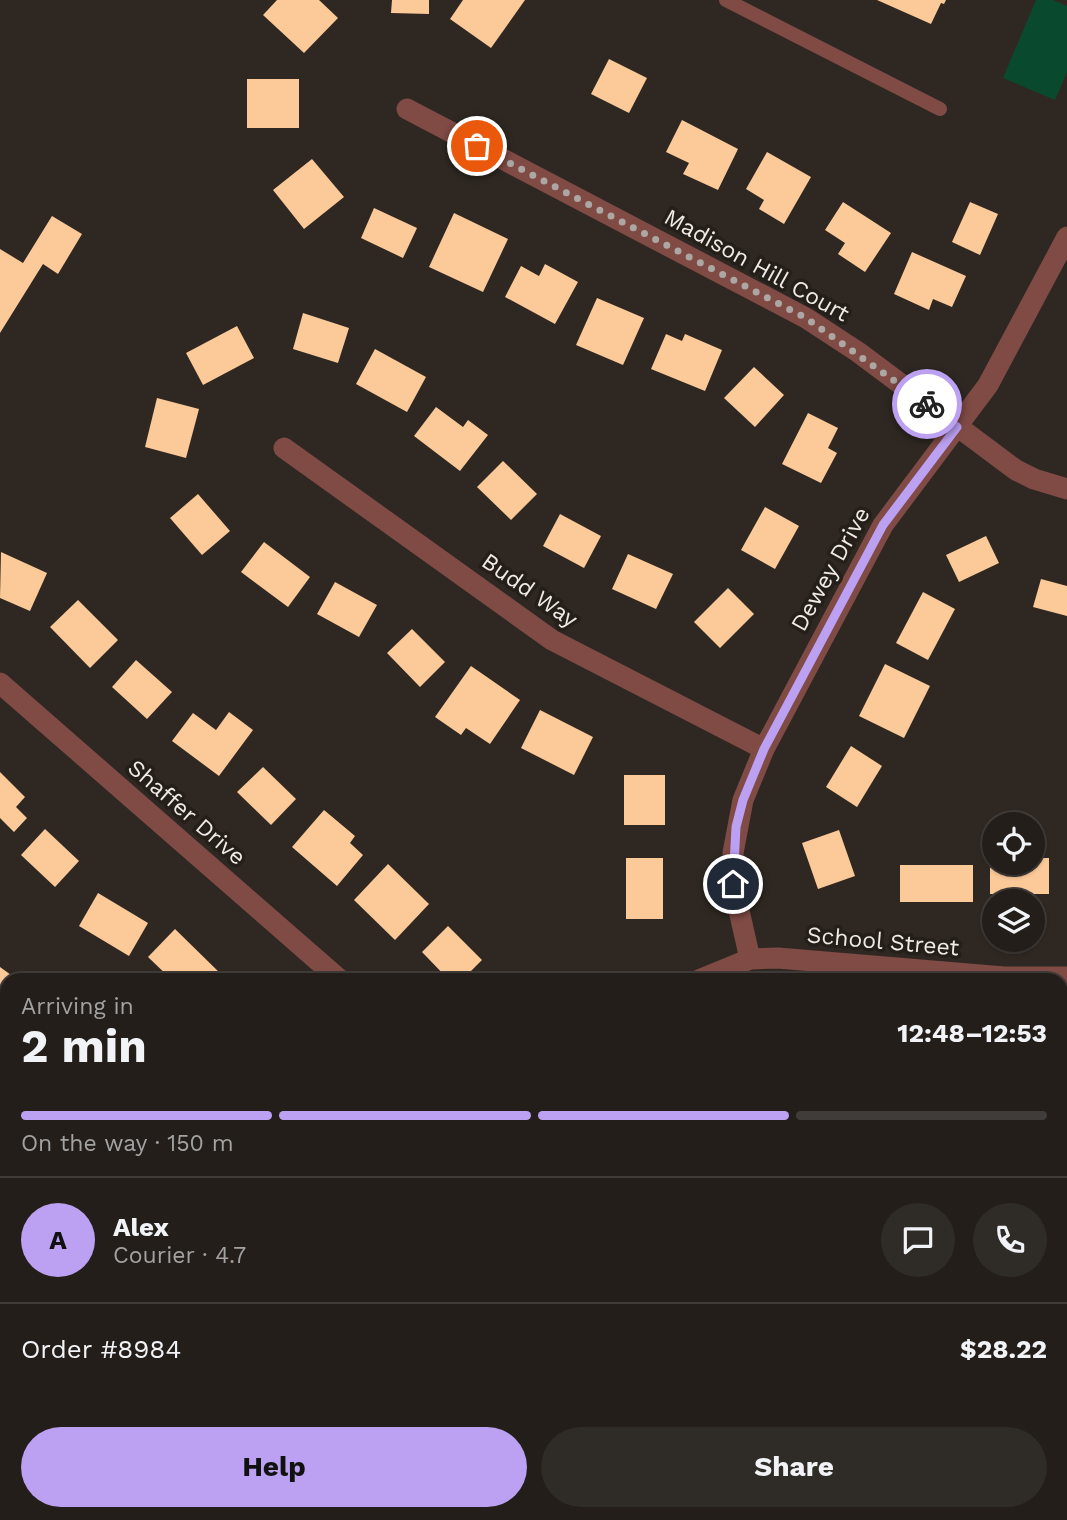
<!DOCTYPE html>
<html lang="en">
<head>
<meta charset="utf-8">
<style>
  body { margin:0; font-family:"Work Sans",sans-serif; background:#2f2b27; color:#f1f3f6; height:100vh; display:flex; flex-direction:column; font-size:26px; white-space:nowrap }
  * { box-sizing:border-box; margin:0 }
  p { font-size:23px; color:#a3a2a2 }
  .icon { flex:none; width:38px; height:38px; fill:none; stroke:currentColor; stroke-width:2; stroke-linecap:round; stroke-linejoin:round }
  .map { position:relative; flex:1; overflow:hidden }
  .drawer { position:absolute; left:0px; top:973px; width:1068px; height:548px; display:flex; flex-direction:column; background:#231e1a; border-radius:21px 21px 0 0; box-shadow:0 2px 5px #0004,0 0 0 2px #403c39 }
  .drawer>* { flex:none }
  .buttons { position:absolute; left:982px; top:812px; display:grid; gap:14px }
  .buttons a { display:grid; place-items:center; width:63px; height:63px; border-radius:50%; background:#231e1a; box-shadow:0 2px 5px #0004,0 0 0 2px #403c39; font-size:35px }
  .pin { position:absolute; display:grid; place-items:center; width:60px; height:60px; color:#fff; margin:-30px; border:4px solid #fff; border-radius:50%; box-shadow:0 2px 7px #0007 }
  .courier { position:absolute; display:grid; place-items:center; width:70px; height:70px; margin:-35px; border:5px solid #bca0f2; border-radius:50%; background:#fff; color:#222; box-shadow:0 2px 9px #0007 }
  .overview em { font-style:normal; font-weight:700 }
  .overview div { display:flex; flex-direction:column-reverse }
  .overview { display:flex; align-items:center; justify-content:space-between; height:119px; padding:0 21px }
  h1 { font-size:46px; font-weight:700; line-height:52px }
  .bar { display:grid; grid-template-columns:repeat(4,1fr); gap:10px 7px; align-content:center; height:84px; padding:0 21px }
  .bar i { height:9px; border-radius:5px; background:#403c39 }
  .bar .selected { background:#bca0f2 }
  .bar p { grid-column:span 4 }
  .line { display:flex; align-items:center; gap:18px; padding:0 21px; border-top:2px solid #403c39 }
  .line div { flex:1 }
  .round { display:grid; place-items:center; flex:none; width:74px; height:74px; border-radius:37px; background:#2f2b27 }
  .cta { display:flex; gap:14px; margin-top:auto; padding:14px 21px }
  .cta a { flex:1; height:80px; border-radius:42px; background:#bca0f2; color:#111; font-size:28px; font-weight:700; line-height:80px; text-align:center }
  .cta a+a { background:#2f2b27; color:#f1f3f6 }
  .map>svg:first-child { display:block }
  .green { fill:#094a2f }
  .building { fill:#fcc999 }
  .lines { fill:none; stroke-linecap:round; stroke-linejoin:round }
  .service { stroke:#804a45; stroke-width:14 }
  .minor { stroke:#804a45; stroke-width:21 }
  .done { stroke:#aca7a2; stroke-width:7; stroke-dasharray:0 12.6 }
  .route { stroke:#bca0f2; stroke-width:9 }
  .labels { text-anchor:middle; stroke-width:7; stroke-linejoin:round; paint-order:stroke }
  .street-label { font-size:23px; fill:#f0ebe7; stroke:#251f19 }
</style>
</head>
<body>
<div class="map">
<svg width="1067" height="1520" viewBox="0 0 1067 1520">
  <rect width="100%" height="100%" fill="#2f2822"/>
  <path class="green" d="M1036 0H1053L1067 6V72L1055 100 1003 78Z"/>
  <g class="building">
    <path d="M277 0H319L338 18 304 53 263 15Z"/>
    <path d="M392 0H429V14L391 13Z"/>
    <path d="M463 0H525L491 48 450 19Z"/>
    <path d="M877 0H946L944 4 941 3 931 24Z"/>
    <path d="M609 59 647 78 629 113 591 94Z"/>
    <rect x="247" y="79" width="52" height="49"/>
    <path d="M682 120 738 149 718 190 683 174 689 163 666 152Z"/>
    <path d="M767 152 811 177 784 224 759 209 764 200 746 189Z"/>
    <path d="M312 159 344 197 304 229 273 190Z"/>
    <path d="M843 202 891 233 865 272 838 254 845 243 825 230Z"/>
    <path d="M970 202 998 214 980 255 952 242Z"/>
    <path d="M374 208 417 228 403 258 361 238Z"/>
    <path d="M454 213 508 239 483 292 429 267Z"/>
    <path d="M52 216 82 234 58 274 43 264 0 333V249L23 263Z"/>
    <path d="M912 252 966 276 952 307 933 299 929 310 894 294Z"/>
    <path d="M545 264 578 282 555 324 505 297 521 266 539 276Z"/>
    <path d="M597 298 644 318 623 365 576 345Z"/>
    <path d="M303 313 349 328 338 363 293 349Z"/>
    <path d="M237 326 254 358 203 385 186 353Z"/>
    <path d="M666 334 682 341 685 334 722 350 705 391 651 369Z"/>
    <path d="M375 349 426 377 407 412 356 384Z"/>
    <path d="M754 367 784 395 755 427 724 398Z"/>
    <path d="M157 398 199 409 186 458 145 447Z"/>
    <path d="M436 407 463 427 468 420 488 435 460 471 414 436Z"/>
    <path d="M808 413 838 428 828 448 837 453 821 483 782 464Z"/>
    <path d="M503 461 537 494 511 520 477 487Z"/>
    <path d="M198 494 230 531 202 555 170 518Z"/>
    <path d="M765 507 799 526 775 569 741 550Z"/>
    <path d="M560 514 601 536 584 568 543 546Z"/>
    <path d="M986 536 999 563 959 582 946 555Z"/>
    <path d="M264 542 310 577 288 607 241 572Z"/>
    <path d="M1 552 47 573 30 611 0 598Z"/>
    <path d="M628 554 673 574 656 609 612 589Z"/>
    <path d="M1041 579 1067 586V616L1033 607Z"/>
    <path d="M335 582 377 605 359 637 317 614Z"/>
    <path d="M728 588 754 614 720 648 694 622Z"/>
    <path d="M923 592 955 609 928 660 896 643Z"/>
    <path d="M78 600 118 640 90 668 50 627Z"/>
    <path d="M412 629 445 662 420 687 387 653Z"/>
    <path d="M136 660 172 692 147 719 112 687Z"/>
    <path d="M885 664 930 686 904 738 859 716Z"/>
    <path d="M471 666 520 700 490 744 466 728 461 735 435 717Z"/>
    <path d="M540 710 593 737 574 775 521 748Z"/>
    <path d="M229 712 253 730 219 776 172 741 193 713 216 730Z"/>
    <path d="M851 746 882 766 857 807 826 787Z"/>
    <path d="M263 767 296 799 271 825 237 792Z"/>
    <path d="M0 772 25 797 16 807 27 818 14 832 0 818Z"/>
    <rect x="624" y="775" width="41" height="50"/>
    <path d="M324 810 355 836 350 843 363 855 337 886 292 847Z"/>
    <path d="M45 829 79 861 55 887 21 855Z"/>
    <path d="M839 830 855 876 818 889 802 843Z"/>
    <rect x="626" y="858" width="37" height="61"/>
    <path d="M990 858H994V863H1032V858H1049V894H990Z"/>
    <path d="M388 864 429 904 395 940 354 900Z"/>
    <rect x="900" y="865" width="73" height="37"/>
    <path d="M98 893 148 923 129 956 79 926Z"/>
    <path d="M448 926 482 960 462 980H449L422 952Z"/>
    <path d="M175 929 224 977 221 980H172L148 957Z"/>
    <path d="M0 967 18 980H7V991L0 1001Z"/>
    <path d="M1060 1237 1067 1239 1061 1269H1060Z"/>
    <path d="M0 1316 7 1323V1355L0 1362Z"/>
    <path d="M639 1514H693L694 1520H640Z"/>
    <path d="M911 1514H971L963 1520H903Z"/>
  </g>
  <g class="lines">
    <path class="service" d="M726 0 940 109"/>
    <g class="minor">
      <path d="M407 109 806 318 858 352 1016 470 1034 479 1067 489"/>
      <path d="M284 448 552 640 764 749"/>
      <path d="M0 683 340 980"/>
      <path d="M750 959 733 884V853L743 800 764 749 883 525 988 385 1067 237"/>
      <path d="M699 980 750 959 778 958 1004 977H1067"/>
      <path d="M0 1104 7 1109"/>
      <path d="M0 1177 7 1168"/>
      <path d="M392 1514 393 1520"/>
      <path d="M799 1520 806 1514"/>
    </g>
  </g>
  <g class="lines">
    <path class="done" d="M477 146 806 318 927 404"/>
    <path class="route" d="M733 884 736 827 743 800 764 749 883 525 957 427 927 404"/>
  </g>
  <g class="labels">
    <g class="street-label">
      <text transform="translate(757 265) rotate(29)" y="8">Madison Hill Court</text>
      <text transform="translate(830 569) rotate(-61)" y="8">Dewey Drive</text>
      <text transform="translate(530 590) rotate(35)" y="8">Budd Way</text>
      <text transform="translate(187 812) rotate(41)" y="8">Shaffer Drive</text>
      <text transform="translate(883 941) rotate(5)" y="8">School Street</text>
    </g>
  </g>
</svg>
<div class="buttons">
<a><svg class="icon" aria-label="locate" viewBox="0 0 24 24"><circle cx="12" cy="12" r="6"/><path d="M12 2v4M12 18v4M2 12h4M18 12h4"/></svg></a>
<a><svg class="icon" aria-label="layers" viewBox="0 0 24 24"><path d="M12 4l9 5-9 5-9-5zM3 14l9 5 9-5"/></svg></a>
</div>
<div class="pin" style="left:477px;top:146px;background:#ea580c"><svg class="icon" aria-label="bag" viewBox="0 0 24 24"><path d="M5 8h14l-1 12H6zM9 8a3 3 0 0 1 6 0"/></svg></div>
<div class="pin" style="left:733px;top:884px;background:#1f2937"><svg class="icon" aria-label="home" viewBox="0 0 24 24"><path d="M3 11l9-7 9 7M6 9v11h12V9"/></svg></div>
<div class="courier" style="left:927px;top:404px"><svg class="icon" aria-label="bike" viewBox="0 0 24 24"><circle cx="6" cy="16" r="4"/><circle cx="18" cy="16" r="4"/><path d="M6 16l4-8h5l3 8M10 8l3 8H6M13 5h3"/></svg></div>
<section class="drawer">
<div class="overview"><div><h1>2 min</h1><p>Arriving in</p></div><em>12:48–12:53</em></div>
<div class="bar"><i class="selected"></i><i class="selected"></i><i class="selected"></i><i></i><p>On the way · 150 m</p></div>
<div class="line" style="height:126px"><b class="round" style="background:#bca0f2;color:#111">A</b><div><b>Alex</b><p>Courier · 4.7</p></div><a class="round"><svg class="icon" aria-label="chat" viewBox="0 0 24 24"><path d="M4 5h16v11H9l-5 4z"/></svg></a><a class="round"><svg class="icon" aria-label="phone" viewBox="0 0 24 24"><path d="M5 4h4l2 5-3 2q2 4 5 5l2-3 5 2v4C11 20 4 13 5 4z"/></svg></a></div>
<div class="line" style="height:91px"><div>Order #8984</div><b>$28.22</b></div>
<div class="cta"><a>Help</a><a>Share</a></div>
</section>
</div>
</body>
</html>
